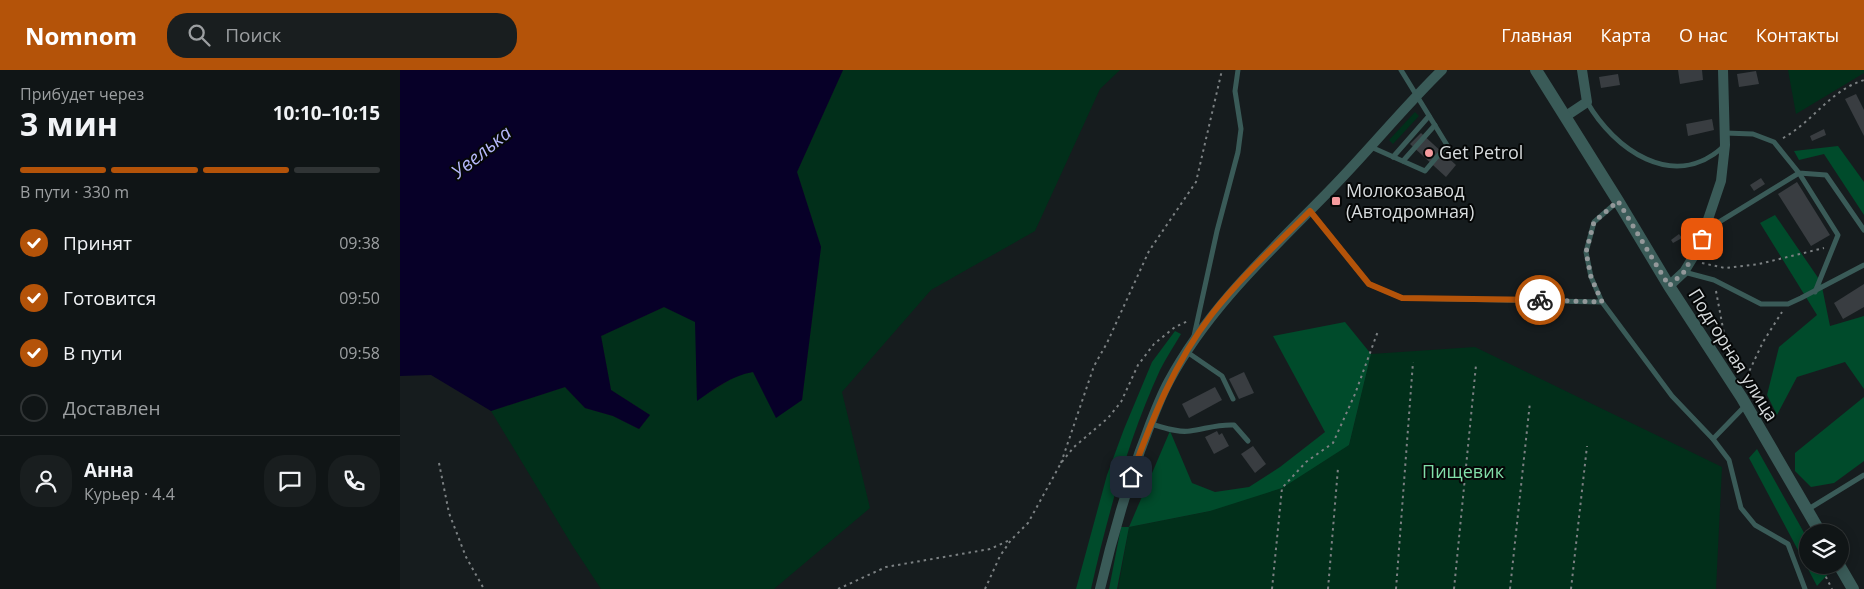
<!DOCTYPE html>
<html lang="ru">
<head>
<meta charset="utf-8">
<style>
  body { margin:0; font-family:"Open Sans",sans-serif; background:#191e1f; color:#f1f3f6; height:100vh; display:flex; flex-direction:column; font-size:19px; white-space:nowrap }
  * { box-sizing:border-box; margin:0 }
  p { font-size:16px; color:#9c9fa1 }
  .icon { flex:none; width:28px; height:28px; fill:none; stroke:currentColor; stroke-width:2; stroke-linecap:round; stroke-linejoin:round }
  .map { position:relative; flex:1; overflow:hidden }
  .drawer { display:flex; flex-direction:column; background:#101516; width:400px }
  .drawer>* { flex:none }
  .controls { position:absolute; left:1399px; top:454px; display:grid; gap:10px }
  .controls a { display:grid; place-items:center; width:50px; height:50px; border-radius:50%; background:#101516; box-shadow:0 2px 12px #0003,0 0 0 1px #303435; font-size:25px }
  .pin { position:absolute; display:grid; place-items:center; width:42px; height:42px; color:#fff; margin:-21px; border-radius:10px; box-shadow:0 2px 8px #0006 }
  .courier { position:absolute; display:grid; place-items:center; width:50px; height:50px; margin:-25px; border:4px solid #b45309; border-radius:50%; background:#fff; color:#222; box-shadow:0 1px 6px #0007 }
  .headline em { font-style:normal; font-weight:700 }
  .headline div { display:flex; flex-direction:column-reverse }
  .headline { display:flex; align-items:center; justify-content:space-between; height:85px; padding:0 20px }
  h1 { font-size:32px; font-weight:700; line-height:38px }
  .bar { display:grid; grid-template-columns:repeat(4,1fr); gap:8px 5px; align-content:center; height:60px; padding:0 20px }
  .bar i { height:6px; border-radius:4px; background:#303435 }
  .bar .active { background:#b45309 }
  .bar p { grid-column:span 4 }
  .line { display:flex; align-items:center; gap:12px; padding:0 20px; border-top:1px solid #303435 }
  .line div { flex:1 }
  .round { display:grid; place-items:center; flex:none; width:52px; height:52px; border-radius:20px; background:#191e1f }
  ol { padding:0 20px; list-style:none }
  li { display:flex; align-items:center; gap:15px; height:55px }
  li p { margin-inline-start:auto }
  li .icon { padding:5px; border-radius:50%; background:#b45309; color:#fff; stroke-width:4 }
  li:last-child { color:#9c9fa1 }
  li i { width:28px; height:28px; border:2px solid #303435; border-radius:50% }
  header { display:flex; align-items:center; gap:30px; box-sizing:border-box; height:70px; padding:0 25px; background:#b45309; color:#fff }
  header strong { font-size:24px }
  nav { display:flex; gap:28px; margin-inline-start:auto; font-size:18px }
  .search { width:350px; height:45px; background:#191e1f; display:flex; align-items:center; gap:12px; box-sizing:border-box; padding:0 18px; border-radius:20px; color:#9c9fa1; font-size:19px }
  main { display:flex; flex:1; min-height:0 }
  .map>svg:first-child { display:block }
  .green { fill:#012f1a }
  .forest { fill:#004b2b }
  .water { fill:#070028 }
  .building { fill:#393d41 }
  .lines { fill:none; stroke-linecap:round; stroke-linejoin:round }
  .path { stroke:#7c8183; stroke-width:2; stroke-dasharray:2.5 4; stroke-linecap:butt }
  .service { stroke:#3a5b58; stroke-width:5 }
  .minor { stroke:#3a5b58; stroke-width:10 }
  .tertiary { stroke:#3a5b58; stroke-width:12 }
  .done { stroke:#93989a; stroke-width:5; stroke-dasharray:0 9 }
  .route { stroke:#b45309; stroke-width:6 }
  .poi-dot { fill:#f59b9e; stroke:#050707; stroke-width:2 }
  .labels { text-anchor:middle; stroke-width:4; stroke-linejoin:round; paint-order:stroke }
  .poi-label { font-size:18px; fill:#d7dbdd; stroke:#050707; text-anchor:start }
  .street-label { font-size:18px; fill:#d7dbdd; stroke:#050707 }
  .park-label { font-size:18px; fill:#81dea8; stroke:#050707 }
  .water-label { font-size:19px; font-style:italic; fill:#b6b8fa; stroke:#050707 }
</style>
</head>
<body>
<header>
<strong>Nomnom</strong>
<div class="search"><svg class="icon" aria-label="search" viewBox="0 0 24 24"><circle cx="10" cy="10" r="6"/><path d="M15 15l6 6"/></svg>Поиск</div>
<nav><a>Главная</a><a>Карта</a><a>О нас</a><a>Контакты</a></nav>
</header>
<main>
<section class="drawer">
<div class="headline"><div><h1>3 мин</h1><p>Прибудет через</p></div><em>10:10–10:15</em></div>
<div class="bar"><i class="active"></i><i class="active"></i><i class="active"></i><i></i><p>В пути · 330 m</p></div>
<ol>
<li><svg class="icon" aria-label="check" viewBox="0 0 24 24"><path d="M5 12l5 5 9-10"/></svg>Принят<p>09:38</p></li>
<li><svg class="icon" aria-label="check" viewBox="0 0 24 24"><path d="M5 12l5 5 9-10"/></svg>Готовится<p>09:50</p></li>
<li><svg class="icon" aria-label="check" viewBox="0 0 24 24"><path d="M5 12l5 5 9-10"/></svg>В пути<p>09:58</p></li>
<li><i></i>Доставлен</li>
</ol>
<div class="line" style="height:90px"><a class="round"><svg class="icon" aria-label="person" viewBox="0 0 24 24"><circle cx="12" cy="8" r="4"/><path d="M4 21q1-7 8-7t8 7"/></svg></a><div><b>Анна</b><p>Курьер · 4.4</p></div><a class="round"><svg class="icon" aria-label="chat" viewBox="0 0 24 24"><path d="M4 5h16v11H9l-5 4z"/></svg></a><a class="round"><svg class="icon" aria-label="phone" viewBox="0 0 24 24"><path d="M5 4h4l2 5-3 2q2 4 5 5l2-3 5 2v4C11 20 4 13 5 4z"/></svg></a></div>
</section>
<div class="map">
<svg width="1464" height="519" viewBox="0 0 1464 519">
  <rect width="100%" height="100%" fill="#161c1e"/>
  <g class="green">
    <path d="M443 0H720L700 19 635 161 531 220 442 322 470 438 374 519H201L172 475 91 341 165 317 185 338 213 346 239 359 250 345 211 320 201 266 264 237 296 252 297 330 338 305 353 302 376 347 402 330 421 177 397 102Z"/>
    <path d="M1388 0H1464V3L1396 44Z"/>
    <path d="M1015 42 1019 46 993 74 989 70Z"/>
    <path d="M1075 277 1322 397 1316 519H718L729 457 810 441 949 375 971 284Z"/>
  </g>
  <g class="forest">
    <path d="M1438 76 1464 112V145L1424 84 1399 90 1394 81Z"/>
    <path d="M1375 145 1421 212 1430 256 1464 246V319L1445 292 1397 307 1377 345 1367 325 1379 277 1417 245 1360 153Z"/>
    <path d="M945 252 971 284 949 375 882 418 810 441 729 457 717 519H709L721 457H729L770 361 792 413 815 422 849 417 880 397 925 362 873 266Z"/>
    <path d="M775 261 781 264C774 276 766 288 760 300 728 370 708 444 691 519H676L707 405 724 359 752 292Z"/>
    <path d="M1464 327V391L1434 413 1411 417 1395 401V383Z"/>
    <path d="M1357 379 1407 468 1408 495H1423L1428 504 1417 516 1349 388Z"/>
  </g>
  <path class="water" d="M0 0H443L397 102 421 177 402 330 376 348 353 302C331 306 315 318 297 331L295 252 264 237 201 266 211 320 250 345 239 359 213 346 185 338 165 317 91 341 31 305 0 306Z"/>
  <g class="building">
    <path d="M1278 0H1302L1303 10 1280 14Z"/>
    <path d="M1356 1 1359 14 1339 17 1337 4Z"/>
    <path d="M1218 4 1220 15 1201 18 1199 7Z"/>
    <path d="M1456 24 1464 40V66L1445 29Z"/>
    <path d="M1312 49 1314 60 1288 66 1286 54Z"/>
    <path d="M1424 59 1426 65 1412 71 1410 66Z"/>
    <path d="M1021 63 1056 95 1046 107 1010 74Z"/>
    <path d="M1361 108 1365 114 1354 121 1350 115Z"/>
    <path d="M1397 112 1430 165 1411 176 1378 124Z"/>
    <path d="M1279 164 1282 168 1273 173 1271 170Z"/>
    <path d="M1464 214V237L1443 249 1434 233Z"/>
    <path d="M844 302 854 323 839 329 829 309Z"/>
    <path d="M815 317 822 330 789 348 782 334Z"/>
    <path d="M817 361 819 365 822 363 829 376 814 384 805 367Z"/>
    <path d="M853 376 866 394 855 403 841 384Z"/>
  </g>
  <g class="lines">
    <g class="path">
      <path d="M1383 68C1414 51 1429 21 1464 10"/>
      <path d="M1302 193 1325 198 1359 194 1424 178"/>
      <path d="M1316 221 1327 280"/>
      <path d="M1347 313V306L1363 272 1382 242"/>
      <path d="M39 393 49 443 66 487 84 519"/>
      <path d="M661 393 694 296 707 273 749 181 796 112 822 0"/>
      <path d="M1408 470V471"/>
      <path d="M1420 495 1432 519"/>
      <path d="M438 519 486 497 590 479 610 470"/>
      <path d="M585 519 600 486 611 470 628 453 661 393 674 377 708 348 721 332 738 295 754 274 775 257 788 251"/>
      <path d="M872 519 882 418 906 392 933 373 955 324 978 261"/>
      <path d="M928 519 938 398"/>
      <path d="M996 519 1013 292"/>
      <path d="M1054 519 1076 295"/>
      <path d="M1110 519 1130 332"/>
      <path d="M1171 519 1187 376"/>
    </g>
    <g class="service">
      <path d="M1187 32C1214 79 1273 122 1323 77"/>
      <path d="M1325 63 1353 64 1374 72 1399 103 1426 105 1464 160"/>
      <path d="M971 77 1025 101 1047 75 1001 0"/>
      <path d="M993 87 1029 46"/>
      <path d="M1003 91 1035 55"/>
      <path d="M1217 132 1194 152 1186 182 1191 207 1202 232 1272 326 1313 369 1329 390 1341 438 1355 455 1388 474 1405 519"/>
      <path d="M910 141 969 214 1002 228 1202 232"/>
      <path d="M1306 160 1399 103 1438 165 1415 222"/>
      <path d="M1284 202 1314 210 1361 234H1388L1401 228 1464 195"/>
      <path d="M794 266 817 161 838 82 841 59 835 21 838 0"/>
      <path d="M787 282 822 306 833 329"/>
      <path d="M750 354C763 357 777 363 790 361 805 359 818 354 834 355L848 371"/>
      <path d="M1313 369 1346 335"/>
      <path d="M1407 440 1464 405"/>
    </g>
    <g class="minor">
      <path d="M1166 46 1187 32 1182 0"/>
      <path d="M1269 216 1284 202 1298 179 1321 111 1325 75 1323 0"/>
      <path d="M700 519C711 472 724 427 740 381 749 358 757 333 769 311 810 235 875 177 934 116 971 78 1004 37 1042 0"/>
    </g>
    <g class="tertiary">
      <path d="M1136 0 1218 131 1269 216 1342 328 1420 462"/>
      <path d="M1439 495 1453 519"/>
    </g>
  </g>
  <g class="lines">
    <path class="done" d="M1140 230 1202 232 1191 207 1186 182 1194 152 1218 131 1269 216 1284 202 1302 169"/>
    <path class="route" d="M731 407C752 349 774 293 812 244 841 207 877 174 910 141L969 214 1002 228 1140 230"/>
  </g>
  <g class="poi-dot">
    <circle cx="1029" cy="83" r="5"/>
    <rect x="931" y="126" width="10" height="10" rx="2.5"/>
  </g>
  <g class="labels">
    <g class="poi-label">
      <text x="1039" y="89">Get Petrol</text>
      <text x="946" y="127">Молокозавод<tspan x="946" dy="21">(Автодромная)</tspan></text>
    </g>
    <g class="street-label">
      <text transform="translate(1333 285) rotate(58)" y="6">Подгорная улица</text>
    </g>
    <g class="park-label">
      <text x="1063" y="408">Пищевик</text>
    </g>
    <g class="water-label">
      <text transform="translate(81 82) rotate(-39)" y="7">Увелька</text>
    </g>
  </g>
</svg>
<div class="controls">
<a><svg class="icon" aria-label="layers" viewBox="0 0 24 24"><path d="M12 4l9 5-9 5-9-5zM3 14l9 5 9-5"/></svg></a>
</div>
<div class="pin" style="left:1302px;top:169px;background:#ea580c"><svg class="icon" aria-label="bag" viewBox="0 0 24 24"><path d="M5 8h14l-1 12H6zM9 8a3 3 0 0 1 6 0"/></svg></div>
<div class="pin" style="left:731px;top:407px;background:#1f2937"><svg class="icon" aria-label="home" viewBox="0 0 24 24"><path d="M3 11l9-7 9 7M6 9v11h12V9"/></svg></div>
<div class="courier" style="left:1140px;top:230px"><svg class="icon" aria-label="bike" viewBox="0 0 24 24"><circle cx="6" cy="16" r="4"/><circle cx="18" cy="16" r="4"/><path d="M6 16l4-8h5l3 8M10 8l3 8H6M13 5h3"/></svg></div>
</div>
</main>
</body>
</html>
